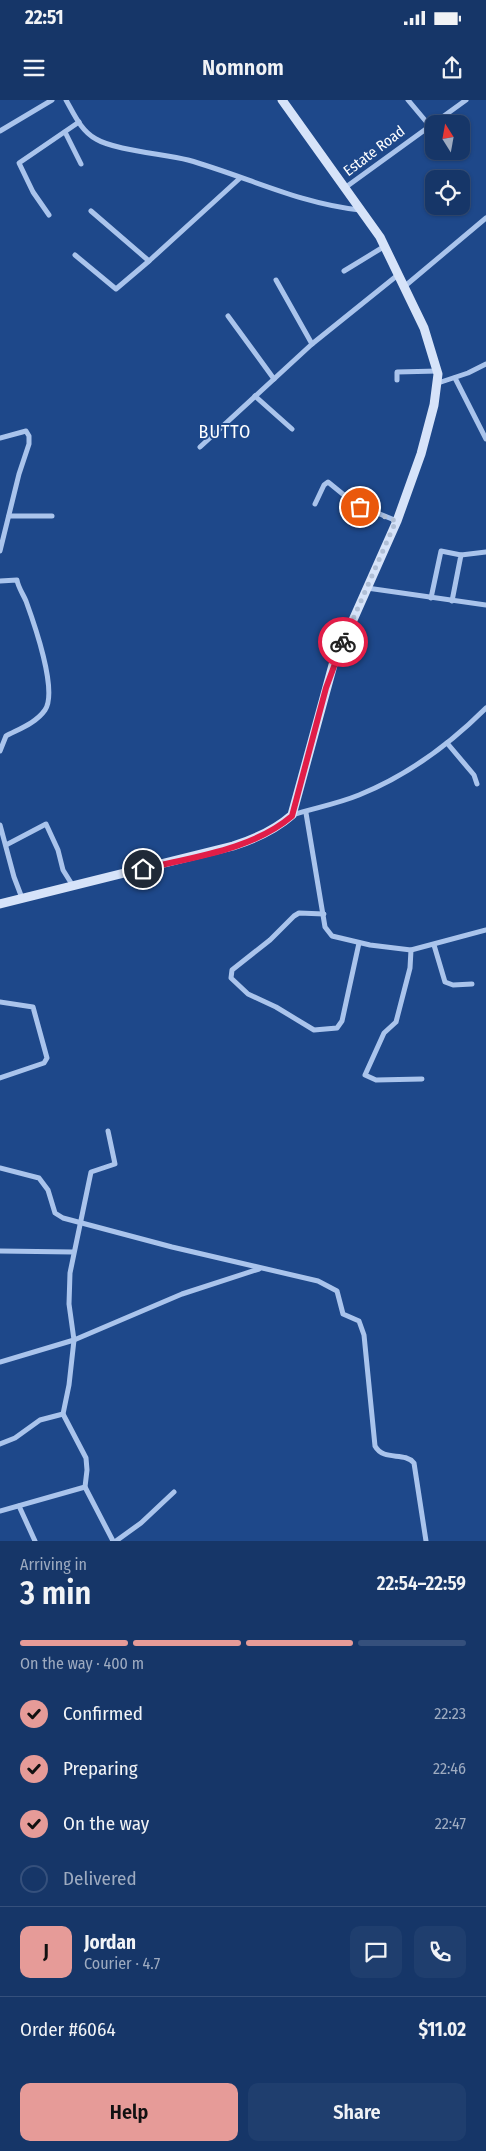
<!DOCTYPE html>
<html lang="en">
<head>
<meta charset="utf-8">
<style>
  body { margin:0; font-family:"Fira Sans Condensed",sans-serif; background:#1f3e6e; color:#f1f3f6; height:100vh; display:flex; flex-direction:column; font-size:19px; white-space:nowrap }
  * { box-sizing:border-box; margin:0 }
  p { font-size:16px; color:#9eabc0 }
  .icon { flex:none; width:28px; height:28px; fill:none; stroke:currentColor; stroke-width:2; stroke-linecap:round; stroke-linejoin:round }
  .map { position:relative; height:1441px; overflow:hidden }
  .details { display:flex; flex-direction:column; background:#163668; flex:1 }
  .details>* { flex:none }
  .needle { width:32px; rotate:349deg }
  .tools { position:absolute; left:425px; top:15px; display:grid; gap:10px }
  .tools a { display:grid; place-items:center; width:45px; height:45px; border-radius:10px; background:#163668; box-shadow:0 1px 4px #0004,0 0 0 1px #35507c; font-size:25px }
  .pin { position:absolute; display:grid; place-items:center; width:42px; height:42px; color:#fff; margin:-21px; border:2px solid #fff; border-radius:50%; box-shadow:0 1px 5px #0007 }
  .courier { position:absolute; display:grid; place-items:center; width:50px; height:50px; margin:-25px; border:4px solid #e11d48; border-radius:50%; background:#fff; color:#222; box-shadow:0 1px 6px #0007 }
  .summary em { font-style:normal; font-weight:600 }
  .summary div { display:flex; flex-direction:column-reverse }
  .summary { display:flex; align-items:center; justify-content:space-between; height:85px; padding:0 20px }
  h1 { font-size:32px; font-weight:600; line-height:38px }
  .bar { display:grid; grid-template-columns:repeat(4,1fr); gap:8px 5px; align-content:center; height:60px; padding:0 20px }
  .bar i { height:6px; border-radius:4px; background:#35507c }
  .bar .active { background:#e69b98 }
  .bar p { grid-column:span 4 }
  .line { display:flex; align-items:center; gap:12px; padding:0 20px; border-top:1px solid #35507c }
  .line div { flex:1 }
  .round { display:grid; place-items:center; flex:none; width:52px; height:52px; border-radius:10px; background:#1f3e6e }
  ol { padding:0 20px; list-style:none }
  li { display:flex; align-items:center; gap:15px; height:55px }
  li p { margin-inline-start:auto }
  li .icon { padding:5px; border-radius:50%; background:#e69b98; color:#111; stroke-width:4 }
  li:last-child { color:#9eabc0 }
  li i { width:28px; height:28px; border:2px solid #35507c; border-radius:50% }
  .primary-button { display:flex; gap:10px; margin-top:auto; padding:10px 20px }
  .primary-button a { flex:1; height:58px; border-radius:10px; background:#e69b98; color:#111; font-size:20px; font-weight:600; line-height:58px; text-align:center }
  .primary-button a+a { background:#1f3e6e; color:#f1f3f6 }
  .status { display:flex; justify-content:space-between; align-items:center; height:35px; padding:0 25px; background:#163668; direction:ltr }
  .status svg { height:14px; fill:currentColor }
  header { display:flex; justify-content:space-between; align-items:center; height:65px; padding:0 20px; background:#163668; font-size:22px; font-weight:600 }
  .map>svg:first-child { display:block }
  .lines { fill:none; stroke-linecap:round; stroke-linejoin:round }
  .street { stroke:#aac4ec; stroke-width:5 }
  .secondary { stroke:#d6e3f9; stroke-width:9 }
  .done { stroke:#b0bfd6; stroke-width:5; stroke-dasharray:0 9 }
  .route { stroke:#e11d48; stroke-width:6 }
  .labels { text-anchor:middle; stroke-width:4; stroke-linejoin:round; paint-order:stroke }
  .street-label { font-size:15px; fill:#fff; stroke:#1e488a }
  .quarter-label { font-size:18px; letter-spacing:1px; fill:#fff; stroke:#1e488a }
</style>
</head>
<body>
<div class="status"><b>22:51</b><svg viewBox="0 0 49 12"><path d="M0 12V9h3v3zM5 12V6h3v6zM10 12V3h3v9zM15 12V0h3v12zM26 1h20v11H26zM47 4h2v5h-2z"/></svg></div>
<header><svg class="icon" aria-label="menu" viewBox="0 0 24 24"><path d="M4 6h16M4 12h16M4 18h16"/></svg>Nomnom<svg class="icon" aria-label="share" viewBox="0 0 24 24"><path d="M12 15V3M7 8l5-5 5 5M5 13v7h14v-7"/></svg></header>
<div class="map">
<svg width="486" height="1441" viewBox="0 0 486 1441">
  <rect width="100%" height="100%" fill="#1e488a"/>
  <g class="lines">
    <g class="street">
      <path d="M66 0C74 14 81 31 96 39 114 50 164 54 188 60 248 77 297 103 360 110"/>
      <path d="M408 0 429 25"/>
      <path d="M0 31 52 0"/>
      <path d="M65 32 81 64"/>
      <path d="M346 87 466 0"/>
      <path d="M91 111 149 161 239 79"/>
      <path d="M49 115 33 92 19 63 79 22"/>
      <path d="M75 155 116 189 149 161"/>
      <path d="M344 171 385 146"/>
      <path d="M276 180 312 244"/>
      <path d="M405 186 486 118"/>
      <path d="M228 216 274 279"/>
      <path d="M455 278 486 339"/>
      <path d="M397 280V272L438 271"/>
      <path d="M438 283 468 273 486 264"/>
      <path d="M255 296 292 329"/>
      <path d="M0 338 26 331 29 336V344L19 374 0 451"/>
      <path d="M200 347 312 244 399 174"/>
      <path d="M315 404 324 385 328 382 355 404 397 421"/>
      <path d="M9 416H52"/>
      <path d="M461 455 486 452"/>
      <path d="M0 481 17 480C18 487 23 494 26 501 34 523 58 591 45 610 36 623 19 629 6 636L0 651"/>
      <path d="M367 488 486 505"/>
      <path d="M431 498 441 451 461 455 452 501"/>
      <path d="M447 643 474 675 477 684"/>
      <path d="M306 713 325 827 332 836 370 845 411 850 486 830"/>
      <path d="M292 715C314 708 337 704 359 695 406 676 450 644 486 608"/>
      <path d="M0 725 14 777 22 798"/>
      <path d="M6 745 46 724 58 750 63 770 73 786"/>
      <path d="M324 814 299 813 294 816 270 840 232 870 231 878 248 894 276 907 314 930 337 928 342 921 359 843"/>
      <path d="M434 845 445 882 453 885 472 884"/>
      <path d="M411 850 410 868 396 922 384 933 365 975 376 980 422 979"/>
      <path d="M0 902 33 907 47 958 44 963 0 978"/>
      <path d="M108 1031 115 1064 91 1072 70 1173 69 1204 74 1240 69 1285 63 1314 86 1358 87 1370 85 1387 113 1441"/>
      <path d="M0 1068 39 1078 48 1090 55 1113 63 1118 172 1147 318 1181 337 1191 343 1214 359 1221 364 1235 375 1346C384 1362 404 1351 414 1363L426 1441"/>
      <path d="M0 1151 73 1152"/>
      <path d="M0 1262 74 1240 182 1194 259 1169"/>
      <path d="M0 1344 15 1338 40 1320 63 1314"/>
      <path d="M19 1406 35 1441"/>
      <path d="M0 1411 85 1387"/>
      <path d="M116 1441 141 1423 174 1392"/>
    </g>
    <path class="secondary" d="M0 804 233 746C255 739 275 730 292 715L333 565 397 421 421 354 434 305 438 274 424 228 380 137 282 0"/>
  </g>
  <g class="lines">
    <path class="done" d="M343 542 396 421 360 407"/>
    <path class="route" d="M143 769C193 757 252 750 292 716L326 588 343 542"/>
  </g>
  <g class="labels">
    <g class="street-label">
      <text transform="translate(374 51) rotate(-37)" y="5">Estate Road</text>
    </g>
    <g class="quarter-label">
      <text x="225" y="338">BUTTO</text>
    </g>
  </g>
</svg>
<div class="tools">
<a><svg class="needle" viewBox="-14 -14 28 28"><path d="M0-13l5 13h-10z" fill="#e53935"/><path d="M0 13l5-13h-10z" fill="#9eabc0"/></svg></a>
<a><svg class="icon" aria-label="locate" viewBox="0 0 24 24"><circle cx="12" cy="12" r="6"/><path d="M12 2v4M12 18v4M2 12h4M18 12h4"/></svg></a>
</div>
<div class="pin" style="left:360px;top:407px;background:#ea580c"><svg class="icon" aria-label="bag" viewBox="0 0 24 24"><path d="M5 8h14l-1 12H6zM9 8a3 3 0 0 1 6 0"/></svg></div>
<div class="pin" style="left:143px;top:769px;background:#1f2937"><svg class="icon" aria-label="home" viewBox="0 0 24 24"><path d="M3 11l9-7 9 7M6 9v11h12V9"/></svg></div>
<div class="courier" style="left:343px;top:542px"><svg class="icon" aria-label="bike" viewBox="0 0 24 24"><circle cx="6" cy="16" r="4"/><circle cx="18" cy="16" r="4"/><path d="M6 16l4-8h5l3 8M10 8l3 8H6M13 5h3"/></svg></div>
</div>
<section class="details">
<div class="summary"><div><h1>3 min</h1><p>Arriving in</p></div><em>22:54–22:59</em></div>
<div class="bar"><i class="active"></i><i class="active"></i><i class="active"></i><i></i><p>On the way · 400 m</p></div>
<ol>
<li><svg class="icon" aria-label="check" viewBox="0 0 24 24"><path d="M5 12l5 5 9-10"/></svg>Confirmed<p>22:23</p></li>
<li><svg class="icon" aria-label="check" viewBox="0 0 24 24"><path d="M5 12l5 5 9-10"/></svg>Preparing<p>22:46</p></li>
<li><svg class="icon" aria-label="check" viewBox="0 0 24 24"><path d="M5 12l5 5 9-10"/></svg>On the way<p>22:47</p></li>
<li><i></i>Delivered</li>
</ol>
<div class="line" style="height:90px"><b class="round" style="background:#e69b98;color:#111">J</b><div><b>Jordan</b><p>Courier · 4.7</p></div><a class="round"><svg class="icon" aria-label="chat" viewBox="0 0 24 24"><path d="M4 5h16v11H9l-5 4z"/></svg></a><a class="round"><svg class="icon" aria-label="phone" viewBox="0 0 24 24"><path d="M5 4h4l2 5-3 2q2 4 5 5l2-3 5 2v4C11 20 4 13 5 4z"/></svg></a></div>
<div class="line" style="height:65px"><div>Order #6064</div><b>$11.02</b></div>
<div class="primary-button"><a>Help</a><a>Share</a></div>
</section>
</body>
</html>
